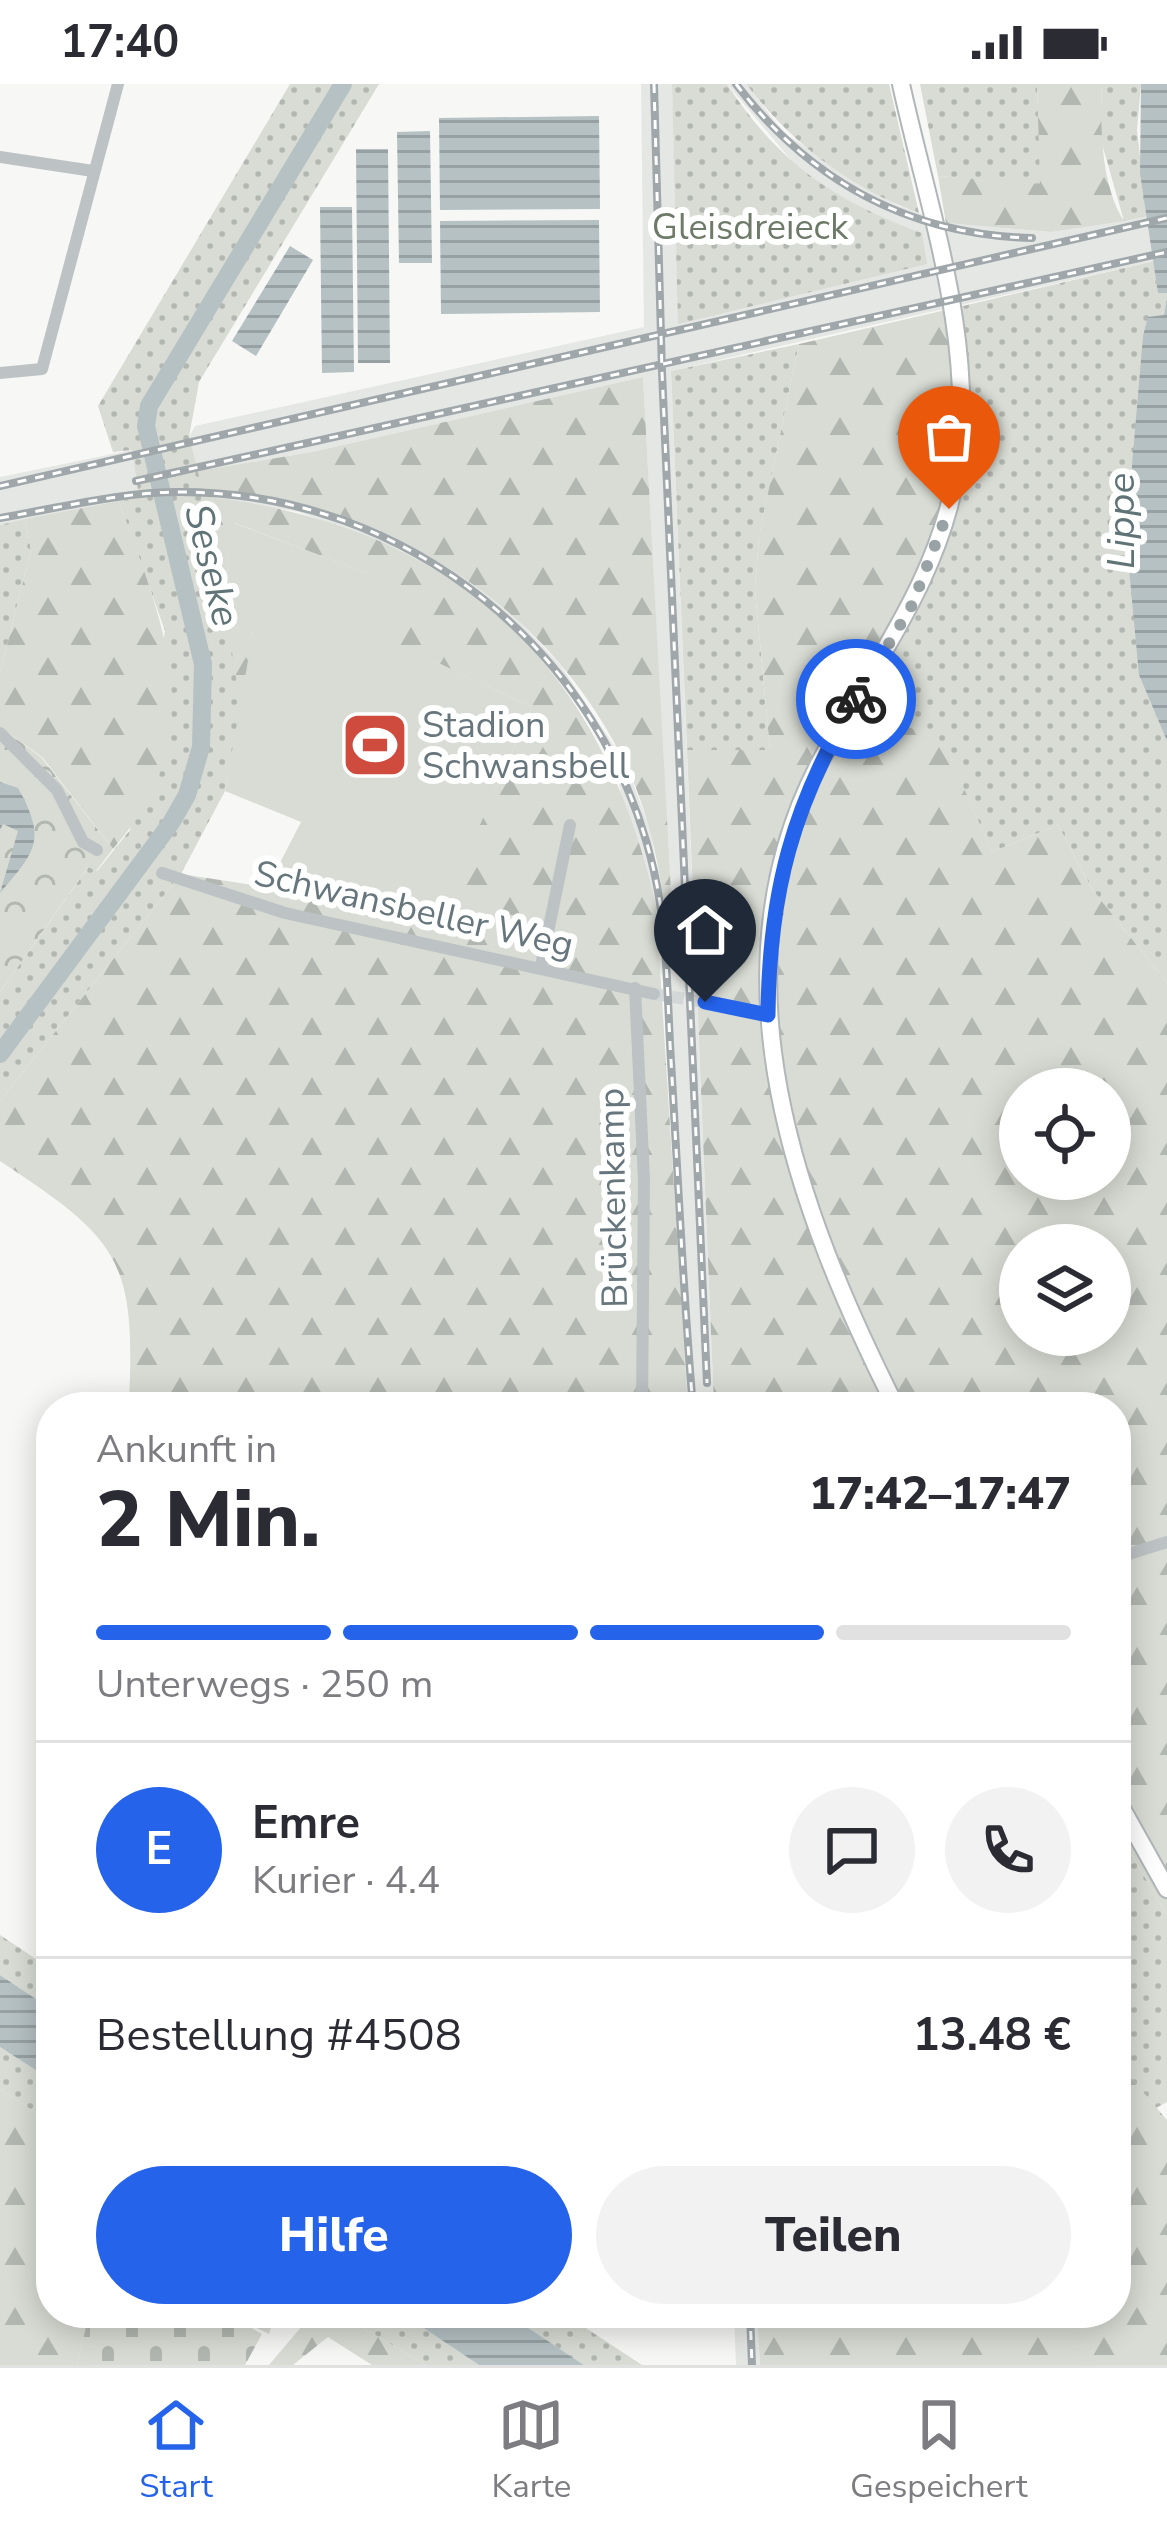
<!DOCTYPE html>
<html lang="de">
<head>
<meta charset="utf-8">
<style>
  body { margin:0; font-family:"Nunito Sans",sans-serif; background:#f2f2f3; color:#2b2b33; height:100vh; display:flex; flex-direction:column; font-size:45px; white-space:nowrap }
  * { box-sizing:border-box; margin:0 }
  p { font-size:39px; color:#7c7c81 }
  .icon { flex:none; width:66px; height:66px; fill:none; stroke:currentColor; stroke-width:2; stroke-linecap:round; stroke-linejoin:round }
  .map { position:relative; flex:1; overflow:hidden }
  .details { position:absolute; left:36px; top:1308px; width:1095px; height:936px; display:flex; flex-direction:column; background:#fff; border-radius:48px; box-shadow:0 6px 30px #0003 }
  .details>* { flex:none }
  .controls { position:absolute; left:999px; top:984px; display:grid; gap:24px }
  .controls a { display:grid; place-items:center; width:132px; height:132px; border-radius:50%; background:#fff; box-shadow:0 6px 30px #0003; font-size:60px }
  .pin { position:absolute; display:grid; place-items:center; width:102px; height:102px; color:#fff; margin:-123px -51px; border-radius:50% 50% 50% 0; rotate:-45deg; box-shadow:0 0 12px #0007 }
  .pin .icon { rotate:45deg }
  .courier { position:absolute; display:grid; place-items:center; width:120px; height:120px; margin:-60px; border:9px solid #2563eb; border-radius:50%; background:#fff; color:#222; box-shadow:0 3px 15px #0007 }
  .overview em { font-style:normal; font-weight:800 }
  .overview div { display:flex; flex-direction:column-reverse }
  .overview { display:flex; align-items:center; justify-content:space-between; height:204px; padding:0 60px }
  h1 { font-size:78px; font-weight:800; line-height:90px }
  .bar { display:grid; grid-template-columns:repeat(4,1fr); gap:18px 12px; align-content:center; height:144px; padding:0 60px }
  .bar i { height:15px; border-radius:9px; background:#e1e1e2 }
  .bar .selected { background:#2563eb }
  .bar p { grid-column:span 4 }
  .line { display:flex; align-items:center; gap:30px; padding:0 60px; border-top:3px solid #e1e1e2 }
  .line div { flex:1 }
  .round { display:grid; place-items:center; flex:none; width:126px; height:126px; border-radius:63px; background:#f2f2f3 }
  .button { display:flex; gap:24px; margin-top:auto; padding:24px 60px }
  .button a { flex:1; height:138px; border-radius:72px; background:#2563eb; color:#fff; font-size:48px; font-weight:800; line-height:138px; text-align:center }
  .button a+a { background:#f2f2f3; color:#2b2b33 }
  .status { display:flex; justify-content:space-between; align-items:center; height:84px; padding:0 60px; background:#fff; direction:ltr }
  .status svg { height:33px; fill:currentColor }
  .menu { display:flex; justify-content:space-around; align-items:center; height:168px; border-top:3px solid #e1e1e2; background:#fff; font-size:33px; color:#7c7c81 }
  .menu a { display:grid; justify-items:center; gap:6px }
  .menu .selected { color:#2563eb }
  .map>svg:first-child { display:block }
  .built { fill:#e5e7e5 }
  .grass { fill:url(#grass-dots) }
  .forest { fill:url(#forest-firs); fill-rule:evenodd }
  .cemetery { fill:url(#cemetery-stones) }
  .park { fill:url(#park-crowns) }
  .pitch { fill:#d8dcd4 }
  .water { fill:url(#water-rules) }
  .lines { fill:none; stroke-linecap:round; stroke-linejoin:round }
  .river { stroke:#b5c1c3; stroke-width:18 }
  .minor-tunnel { stroke:#d3d7d7; stroke-width:12; stroke-dasharray:12 6; stroke-linecap:butt }
  .major-casing { stroke:#b1b6b8; stroke-width:20 }
  .minor { stroke:#bdc2c4; stroke-width:12 }
  .major { stroke:#fff; stroke-width:16 }
  .rail-casing { stroke:#9fa7aa; stroke-width:8 }
  .rail { stroke:#fff; stroke-width:3; stroke-dasharray:9; stroke-linecap:butt }
  .done { stroke:#99a3a6; stroke-width:12; stroke-dasharray:0 21.6 }
  .route { stroke:#2563eb; stroke-width:15 }
  .labels { text-anchor:middle; stroke-width:12; stroke-linejoin:round; paint-order:stroke }
  .park-label { font-size:36px; fill:#6e7a68; stroke:#fff }
  .poi-label { font-size:36px; fill:#66767c; stroke:#fff; text-anchor:start }
  .street-label { font-size:36px; fill:#66767c; stroke:#fff }
  .water-label { font-size:39px; font-style:italic; fill:#607477; stroke:#fff }
</style>
</head>
<body>
<div class="status"><b>17:40</b><svg viewBox="0 0 49 12"><path d="M0 12V9h3v3zM5 12V6h3v6zM10 12V3h3v9zM15 12V0h3v12zM26 1h20v11H26zM47 4h2v5h-2z"/></svg></div>
<div class="map">
<svg width="1167" height="2281" viewBox="0 0 1167 2281">
  <defs>
    <pattern id="grass-dots" width="8" height="8" patternUnits="userSpaceOnUse" patternTransform="scale(3)"><rect width="8" height="8" fill="#d8dcd4"/><path d="M2 2h.1M6 6h.1" fill="none" stroke="#b3b7b1" stroke-width="1.8" stroke-linecap="round"/></pattern>
    <pattern id="forest-firs" width="22" height="20" patternUnits="userSpaceOnUse" patternTransform="scale(3)"><rect width="22" height="20" fill="#d8dcd4"/><path d="M5 1l3.5 6h-7zM16 11l3.5 6h-7z" fill="#b3b7b1"/></pattern>
    <pattern id="cemetery-stones" width="16" height="16" patternUnits="userSpaceOnUse" patternTransform="scale(3)"><rect width="16" height="16" fill="#d8dcd4"/><path d="M2 7V4a2 2 0 0 1 4 0v3zM10 15v-3a2 2 0 0 1 4 0v3z" fill="#b3b7b1"/></pattern>
    <pattern id="park-crowns" width="20" height="18" patternUnits="userSpaceOnUse" patternTransform="scale(3)"><rect width="20" height="18" fill="#d8dcd4"/><path d="M2 6a3 3 0 1 1 6 0M12 15a3 3 0 1 1 6 0" fill="none" stroke="#b3b7b1"/></pattern>
    <pattern id="water-rules" width="6" height="5" patternUnits="userSpaceOnUse" patternTransform="scale(3)"><rect width="6" height="5" fill="#b5c1c3"/><path d="M0 2.5h6" fill="none" stroke="#97a1a3"/></pattern>
  </defs>
  <rect width="100%" height="100%" fill="#f7f7f5"/>
  <g class="built">
    <path d="M641 0H672L679 239 775 214 922 149 852 123 796 82 727 0H746L784 49 897 121 946 139 1051 148 1167 128V174L671 287 714 1323H688L663 897 617 691 587 633 551 584 498 532 445 491 400 466 299 428 201 412V404L268 410 378 443 449 481 506 523 561 582 626 680 650 745 674 883 643 293 312 368 198 387 189 353 195 342 644 243Z"/>
    <path d="M132 366 139 414 0 441V393Z"/>
    <path d="M734 2229H757L760 2281H736Z"/>
  </g>
  <g class="grass">
    <path d="M290 0H379L199 298 189 353 211 434 243 614 225 707 181 790 0 1017V908L89 782 97 787 130 746 165 547 119 417 139 414 132 366 113 368 98 322Z"/>
    <path d="M672 0H727C779 80 835 117 922 149L927 180 678 240Z"/>
    <path d="M746 0H889L919 129C848 103 792 59 746 0Z"/>
    <path d="M920 0H1037L1041 101 938 92Z"/>
    <path d="M1102 0H1141L1137 46 1147 132 1124 137 1100 53Z"/>
    <path d="M1154 177 1158 208 1167 209V215L1139 591 1167 657V899L1092 805 1058 741 992 768 944 660 851 618 950 225Z"/>
    <path d="M799 260 759 452 755 506 770 666H687L671 287Z"/>
    <path d="M25 435 31 466 0 589V441Z"/>
    <path d="M1116 1744 1167 1831V2018L1156 2024 1116 1977Z"/>
    <path d="M0 1851 51 1885V1925L0 1891Z"/>
    <path d="M0 1963 51 1996V2039L0 2005Z"/>
    <path d="M338 2229H401L479 2281H426Z"/>
    <path d="M506 2229H563L642 2281H584Z"/>
  </g>
  <g class="forest">
    <path d="M1037 0H1102C1100 43 1101 101 1124 137L1051 148 946 139 938 92 1040 100Z"/>
    <path d="M950 225C957 303 963 388 932 462 910 515 878 566 851 617L944 659 992 768 1058 741 1092 805 1167 899V1831L1116 1744V1323H714L687 666H770L755 506 759 452 799 260ZM1020 1005H1110V1095H1020ZM1020 1161H1110V1251H1020Z"/>
    <path d="M643 293 675 883H671C665 815 656 742 625 679 543 512 381 420 201 404L198 387 312 368Z"/>
    <path d="M201 412C453 440 601 577 656 822L688 1323H133L129 1318C136 1174 118 1155 0 1077V1017L181 790 440 830 532 623 397 560 418 509 235 439 227 485 238 546 253 547 242 632 211 434Z"/>
    <path d="M119 417C164 543 214 650 113 765L42 673 0 643V589L31 466 25 435Z"/>
    <path d="M1116 1977 1167 2036V2281H760L757 2229H1116Z"/>
    <path d="M0 2005 51 2039V2229H89L77 2281H0Z"/>
    <path d="M225 2229H276L269 2250Z"/>
    <path d="M313 2229H338L426 2281H372L328 2253 293 2281H269Z"/>
  </g>
  <path class="cemetery" d="M89 2229H225L262 2250 245 2281H77Z"/>
  <path class="park" d="M0 643 41 673 113 765 96 787 88 783 0 908Z"/>
  <path class="pitch" d="M234 439 419 509 398 560 532 623 440 831 266 806 301 738 225 707 253 548 238 546 227 485Z"/>
  <g class="water">
    <path d="M1141 0H1167V209H1158L1140 89Z"/>
    <path d="M599 32 600 125 440 126 439 34Z"/>
    <path d="M430 47 432 179H399L397 48Z"/>
    <path d="M388 65 390 279H358L356 65Z"/>
    <path d="M320 123H352L354 288 322 289Z"/>
    <path d="M599 136 600 228 441 230 440 137Z"/>
    <path d="M290 162 313 176 256 272 232 257Z"/>
    <path d="M1167 215V657L1139 591 1126 452 1143 252 1148 233 1164 231Z"/>
    <path d="M0 698 18 704C47 756 36 767 0 809L18 747 3 740 0 746Z"/>
    <path d="M0 1891 51 1925V1996L0 1963Z"/>
    <path d="M401 2229H506L584 2281H479Z"/>
  </g>
  <g class="lines">
    <path class="river" d="M0 970 171 739 187 711 201 663 203 580 146 342 149 322 343 0"/>
    <path class="minor-tunnel" d="M654 910 705 918"/>
    <defs>
      <g id="major">
        <path d="M896 1323C797 1127 709 891 819 680 870 583 940 496 957 385 976 257 928 124 901 0"/>
        <path d="M1116 1714 1167 1805"/>
      </g>
    </defs>
    <use href="#major" class="major-casing"/>
    <g class="minor">
      <path d="M0 73 93 87"/>
      <path d="M0 289 42 285 118 0"/>
      <path d="M0 649 57 706 83 758 97 766"/>
      <path d="M162 789 285 829 654 910"/>
      <path d="M541 882 570 741"/>
      <path d="M635 904 644 1096 642 1323"/>
      <path d="M705 918 768 931"/>
      <path d="M1116 1474 1167 1458"/>
    </g>
    <use href="#major" class="major"/>
    <defs>
      <g id="rail">
        <path d="M654 0 662 288 707 1299"/>
        <path d="M736 0C810 97 909 151 1032 154"/>
        <path d="M136 397 1167 168"/>
        <path d="M0 402 1167 134"/>
        <path d="M0 434C59 424 120 408 180 408 407 408 604 567 654 787 668 849 667 914 671 977 678 1093 683 1208 693 1323"/>
        <path d="M750 2229 752 2281"/>
      </g>
    </defs>
    <use href="#rail" class="rail-casing"/>
    <use href="#rail" class="rail"/>
  </g>
  <g class="lines">
    <path class="done" d="M856 615 912 521 949 425"/>
    <path class="route" d="M705 918 768 931C769 808 793 720 856 615"/>
  </g>
  <defs>
    <symbol id="stadium-square" viewBox="-11 -11 22 22"><rect x="-9" y="-9" width="18" height="18" rx="4" fill="#cf4b3d" stroke="#fff"/><path d="M0-5a6.5 5 0 1 0 0 10a6.5 5 0 1 0 0-10ZM-3.5-1.8h7v3.6h-7Z" fill="#fff"/></symbol>
  </defs>
  <g fill-rule="evenodd">
    <use href="#stadium-square" x="337" y="623" width="76" height="76"/>
  </g>
  <g class="labels">
    <g class="park-label">
      <text x="750" y="155">Gleisdreieck</text>
    </g>
    <g class="poi-label">
      <text x="422" y="653">Stadion<tspan x="422" dy="41">Schwansbell</tspan></text>
    </g>
    <g class="street-label">
      <text transform="translate(414 824) rotate(13)" y="13">Schwansbeller Weg</text>
      <text transform="translate(612 1114) rotate(-91)" y="13">Brückenkamp</text>
    </g>
    <g class="water-label">
      <text transform="translate(1120 437) rotate(-90)" y="14">Lippe</text>
      <text transform="translate(213 481) rotate(76)" y="14">Seseke</text>
    </g>
  </g>
</svg>
<div class="controls">
<a><svg class="icon" aria-label="locate" viewBox="0 0 24 24"><circle cx="12" cy="12" r="6"/><path d="M12 2v4M12 18v4M2 12h4M18 12h4"/></svg></a>
<a><svg class="icon" aria-label="layers" viewBox="0 0 24 24"><path d="M12 4l9 5-9 5-9-5zM3 14l9 5 9-5"/></svg></a>
</div>
<div class="pin" style="left:949px;top:425px;background:#ea580c"><svg class="icon" aria-label="bag" viewBox="0 0 24 24"><path d="M5 8h14l-1 12H6zM9 8a3 3 0 0 1 6 0"/></svg></div>
<div class="pin" style="left:705px;top:918px;background:#1f2937"><svg class="icon" aria-label="home" viewBox="0 0 24 24"><path d="M3 11l9-7 9 7M6 9v11h12V9"/></svg></div>
<div class="courier" style="left:856px;top:615px"><svg class="icon" aria-label="bike" viewBox="0 0 24 24"><circle cx="6" cy="16" r="4"/><circle cx="18" cy="16" r="4"/><path d="M6 16l4-8h5l3 8M10 8l3 8H6M13 5h3"/></svg></div>
<section class="details">
<div class="overview"><div><h1>2 Min.</h1><p>Ankunft in</p></div><em>17:42–17:47</em></div>
<div class="bar"><i class="selected"></i><i class="selected"></i><i class="selected"></i><i></i><p>Unterwegs · 250 m</p></div>
<div class="line" style="height:216px"><b class="round" style="background:#2563eb;color:#fff">E</b><div><b>Emre</b><p>Kurier · 4.4</p></div><a class="round"><svg class="icon" aria-label="chat" viewBox="0 0 24 24"><path d="M4 5h16v11H9l-5 4z"/></svg></a><a class="round"><svg class="icon" aria-label="phone" viewBox="0 0 24 24"><path d="M5 4h4l2 5-3 2q2 4 5 5l2-3 5 2v4C11 20 4 13 5 4z"/></svg></a></div>
<div class="line" style="height:156px"><div>Bestellung #4508</div><b>13.48 €</b></div>
<div class="button"><a>Hilfe</a><a>Teilen</a></div>
</section>
</div>
<nav class="menu">
<a class="selected"><svg class="icon" aria-label="home" viewBox="0 0 24 24"><path d="M3 11l9-7 9 7M6 9v11h12V9"/></svg>Start</a>
<a><svg class="icon" aria-label="map" viewBox="0 0 24 24"><path d="M3 6l6-2 6 2 6-2v14l-6 2-6-2-6 2zM9 4v14M15 6v14"/></svg>Karte</a>
<a><svg class="icon" aria-label="saved" viewBox="0 0 24 24"><path d="M7 4h10v16l-5-4-5 4z"/></svg>Gespeichert</a>
</nav>
</body>
</html>
